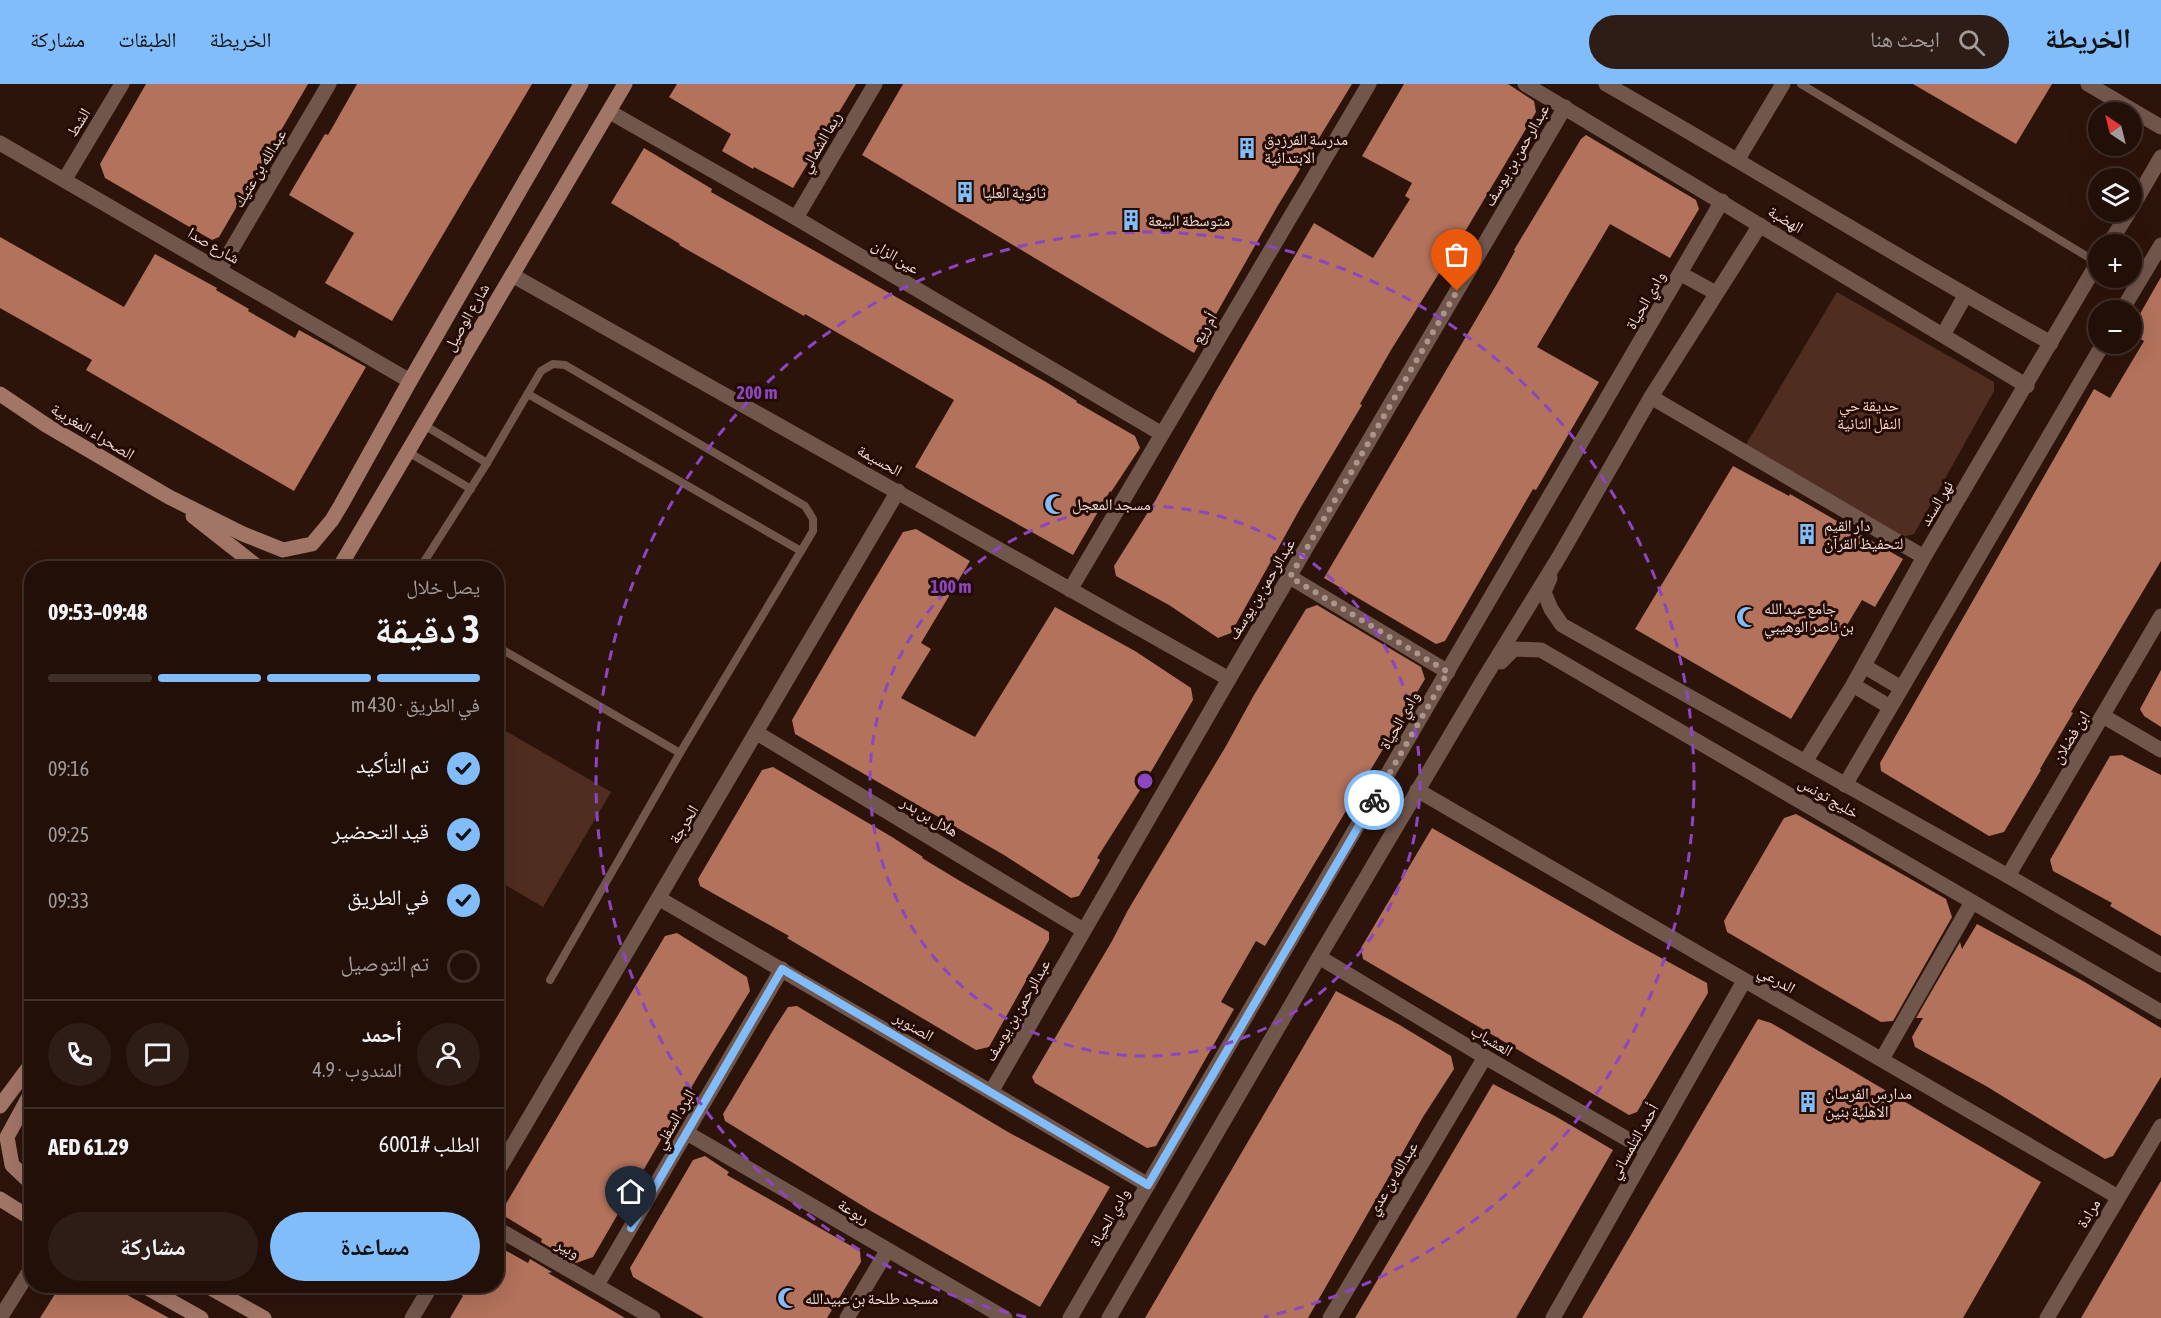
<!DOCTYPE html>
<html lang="ar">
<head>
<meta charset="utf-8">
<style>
  body { margin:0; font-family:"Asap Condensed","Noto Naskh Arabic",sans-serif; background:#2e1d16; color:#f1f3f6; direction:rtl; height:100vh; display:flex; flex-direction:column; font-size:22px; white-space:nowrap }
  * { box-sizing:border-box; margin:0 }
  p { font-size:20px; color:#a29c9c }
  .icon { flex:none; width:33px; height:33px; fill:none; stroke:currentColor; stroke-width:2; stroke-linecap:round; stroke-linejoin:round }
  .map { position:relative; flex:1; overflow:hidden; direction:ltr }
  .panel { position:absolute; left:24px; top:477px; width:480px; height:732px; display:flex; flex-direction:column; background:#220f08; border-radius:24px; box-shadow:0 6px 24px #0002,0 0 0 2px #3f2f29; direction:rtl }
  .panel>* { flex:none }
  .needle { width:39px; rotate:325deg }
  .controls { position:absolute; left:2088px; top:18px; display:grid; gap:12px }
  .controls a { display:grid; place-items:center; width:54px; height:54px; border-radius:50%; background:#220f08; box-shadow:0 6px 24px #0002,0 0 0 2px #3f2f29; font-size:30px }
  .pin { position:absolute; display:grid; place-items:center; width:51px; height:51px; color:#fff; margin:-62px -26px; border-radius:50% 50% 50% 0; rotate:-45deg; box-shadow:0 0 6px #0007 }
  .pin .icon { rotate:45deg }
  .courier { position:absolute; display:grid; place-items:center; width:60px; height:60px; margin:-30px; border:4px solid #81bdfa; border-radius:50%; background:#fff; color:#222; box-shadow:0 2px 8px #0007 }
  .headline em { font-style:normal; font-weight:700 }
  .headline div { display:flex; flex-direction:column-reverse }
  .headline { display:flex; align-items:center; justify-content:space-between; height:102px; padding:0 24px }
  h1 { font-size:39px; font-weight:700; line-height:45px }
  .bar { display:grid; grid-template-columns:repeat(4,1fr); gap:9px 6px; align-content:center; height:72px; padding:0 24px }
  .bar i { height:8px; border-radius:4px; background:#3f2f29 }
  .bar .current { background:#81bdfa }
  .bar p { grid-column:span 4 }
  .line { display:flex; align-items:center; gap:15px; padding:0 24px; border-top:2px solid #3f2f29 }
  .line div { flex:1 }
  .round { display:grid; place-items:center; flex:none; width:63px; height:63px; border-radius:32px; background:#2e1d16 }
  ol { padding:0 24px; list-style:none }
  li { display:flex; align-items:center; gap:18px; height:66px }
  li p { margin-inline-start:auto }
  li .icon { padding:6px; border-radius:50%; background:#81bdfa; color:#111; stroke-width:4 }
  li:last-child { color:#a29c9c }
  li i { width:33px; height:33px; border:3px solid #3f2f29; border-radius:50% }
  .primary-button { display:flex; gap:12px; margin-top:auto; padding:12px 24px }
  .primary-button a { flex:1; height:69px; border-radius:36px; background:#81bdfa; color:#111; font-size:24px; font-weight:700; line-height:69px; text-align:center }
  .primary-button a+a { background:#2e1d16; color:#f1f3f6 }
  header { display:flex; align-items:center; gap:36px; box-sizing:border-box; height:84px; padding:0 30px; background:#81bdfa; color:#111 }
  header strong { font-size:28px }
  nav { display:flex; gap:33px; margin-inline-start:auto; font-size:21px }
  .search { width:420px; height:54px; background:#2e1d16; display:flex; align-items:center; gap:15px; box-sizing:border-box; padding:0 21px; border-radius:33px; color:#a29c9c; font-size:22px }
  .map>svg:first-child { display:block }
  .green { fill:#4f2d21 }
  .building { fill:#b2725b }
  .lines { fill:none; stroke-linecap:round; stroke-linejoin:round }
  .lane { stroke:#71564c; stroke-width:8 }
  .street { stroke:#71564c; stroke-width:15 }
  .secondary { stroke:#a27667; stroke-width:15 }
  .done { stroke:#aa958e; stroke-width:6; stroke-dasharray:0 10.8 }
  .route { stroke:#81bdfa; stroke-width:8 }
  .ring { fill:none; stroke:#8c46c2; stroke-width:3; stroke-dasharray:10 8 }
  .labels { text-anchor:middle; stroke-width:6; stroke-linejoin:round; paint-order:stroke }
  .street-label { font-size:16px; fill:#eedbd5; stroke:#230b04 }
  .poi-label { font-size:16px; fill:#eedbd5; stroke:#230b04; text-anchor:start }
  .park-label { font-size:16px; fill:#fcd5c8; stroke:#230b04 }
  .centre { fill:#8c46c2; stroke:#230b04; stroke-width:3 }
  .ring-label { font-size:18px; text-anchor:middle; font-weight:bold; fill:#8c46c2; stroke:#230b04; stroke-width:6; stroke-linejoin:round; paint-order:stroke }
</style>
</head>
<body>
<header>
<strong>الخريطة</strong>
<div class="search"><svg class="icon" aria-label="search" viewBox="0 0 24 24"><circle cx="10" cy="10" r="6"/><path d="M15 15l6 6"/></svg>ابحث هنا</div>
<nav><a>الخريطة</a><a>الطبقات</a><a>مشاركة</a></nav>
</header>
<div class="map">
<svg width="2161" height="1234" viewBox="0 0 2161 1234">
  <rect width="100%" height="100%" fill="#2d140b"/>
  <g class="green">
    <path d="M1837 208 1994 298V307L1914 450 1902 453 1745 362Z"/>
    <path d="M497 642 611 708 543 823 497 796Z"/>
  </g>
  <g class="building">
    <path d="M146 0H308L219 153 212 156 105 94 100 80Z"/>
    <path d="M357 0H532L392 237 325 199 354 149 289 111 325 50 328 51Z"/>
    <path d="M677 0H856L793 104 754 83 753 85 722 67 731 50 669 13Z"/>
    <path d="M903 0H1352L1277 123 1194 269 862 71Z"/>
    <path d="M1404 0H1508L1534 17 1536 28 1466 146 1391 266 1360 320 1362 321 1301 423 1231 549 1218 554 1169 521 1116 492 1114 482 1155 417 1216 307 1314 139 1373 174 1410 115 1405 112 1412 99 1362 72Z"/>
    <path d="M1913 0H2052L2016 60Z"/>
    <path d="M1586 51 1696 116 1699 125 1670 174 1610 140 1537 263 1599 298 1536 406 1533 405 1445 557 1436 560 1324 494 1498 198 1515 167 1514 166 1581 55Z"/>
    <path d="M644 64 712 105 711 108 1046 298 1077 317 1076 318 1135 352 1140 364 1111 408 1110 407 1073 471 915 383 954 316 805 230 804 232 679 161 680 160 611 119Z"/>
    <path d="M0 153 124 223 155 170 217 204 216 206 249 225 248 227 295 254 299 246 366 283 294 407 86 286 92 276 0 224Z"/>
    <path d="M2161 193V477L2071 628 2073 629 2040 685 2041 686 2004 748 1989 752 1881 687 1880 679 2094 305 2110 314 2144 257 2132 250V244Z"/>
    <path d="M1733 382 1789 412 1790 410 1903 475 1875 523 1862 516 1791 635 1635 545Z"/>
    <path d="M916 445 970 477 921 559 931 565 901 614 975 653 1055 523 1135 567 1191 604 1193 616 1142 703 1097 774 1100 776 1079 812 1071 814 1004 771 795 650 792 636 855 528 903 448Z"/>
    <path d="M1317 521 1421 583 1425 595 1265 862 1256 857 1221 918 1234 925 1156 1062 1147 1064 1035 999 1032 993 1112 857 1128 826 1226 662 1254 611 1306 525Z"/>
    <path d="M2161 586V643L2144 632 2140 625Z"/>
    <path d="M2122 671 2161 691V852L2110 822 2112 819 2053 787 2050 776 2110 672Z"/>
    <path d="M773 683 892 753 923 773 922 774 960 797 1049 848V856L989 963 976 966 787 854 789 852 700 802 698 795 762 686Z"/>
    <path d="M1796 730 1946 815 1952 833 1893 937 1881 938 1727 848 1724 837 1784 734Z"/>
    <path d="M1432 744 1630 857 1707 899 1708 909 1637 1028 1629 1031 1363 875 1361 864Z"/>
    <path d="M1977 840 2083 897 2161 944V993L2113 1072 2105 1075 1986 1002 1915 963 1912 953 1923 934H1916L1960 858 1962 865Z"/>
    <path d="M677 849 747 893 750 907 698 992 593 1173 576 1179 541 1158 542 1155 506 1133 504 1123 665 852Z"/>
    <path d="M1336 907 1398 940 1451 972 1454 985 1423 1033 1308 1234H1145Z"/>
    <path d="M797 922 1008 1048 1110 1103 1040 1223 871 1127 725 1037 723 1030 775 943 788 923Z"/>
    <path d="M1758 935 1771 939 2041 1098 1963 1234H1582Z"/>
    <path d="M1493 1000 1555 1032 1613 1066 1516 1234H1355Z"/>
    <path d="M705 1072 729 1088 727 1091 860 1167 861 1178 827 1234H704L633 1193 630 1184 693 1076Z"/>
    <path d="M2161 1097V1234H2081L2143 1127Z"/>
    <path d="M496 1161 528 1179 530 1175 552 1188 548 1189 625 1234H450L463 1212 446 1202H496Z"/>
    <path d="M60 1202H111L169 1234H40Z"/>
  </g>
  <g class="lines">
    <g class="lane">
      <path d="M1801 0 2098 179"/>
      <path d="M528 310 801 467"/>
      <path d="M424 341 487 379"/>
      <path d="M408 368 471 405"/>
      <path d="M420 484 487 379 541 287 553 280 565 281 805 422 813 435V447L680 669 550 896"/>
      <path d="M496 562 680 669"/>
    </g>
    <g class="street">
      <path d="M1525 0 2027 302"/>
      <path d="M1606 0C1755 85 1901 176 2051 259"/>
      <path d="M2088 0 2161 43"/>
      <path d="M610 28 796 134 1162 350"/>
      <path d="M0 59 410 297"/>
      <path d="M1738 75 1783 0"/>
      <path d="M65 95 122 0"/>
      <path d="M2132 123 2161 73"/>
      <path d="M796 134 875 0"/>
      <path d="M2109 160 2129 128"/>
      <path d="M220 185 329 0"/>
      <path d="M1681 190 1716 209"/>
      <path d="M512 191 1229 595"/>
      <path d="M2122 226 2161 161"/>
      <path d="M1943 251 1965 212"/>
      <path d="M1651 313 1924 473"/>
      <path d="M1290 493 1448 588"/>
      <path d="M1550 494 1544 508 1551 525 1562 541 2008 792 2161 881"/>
      <path d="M1070 506 1369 0"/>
      <path d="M1501 578 1514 565 1541 566 2161 928"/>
      <path d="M1864 582 1901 604"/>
      <path d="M1853 601 1890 623"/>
      <path d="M2103 632 2161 666"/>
      <path d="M757 649 1083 846"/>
      <path d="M1805 678 1853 601 1924 473 2098 178"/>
      <path d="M1845 701 2103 260"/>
      <path d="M1417 706 2118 1113"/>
      <path d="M2008 792 2161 532"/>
      <path d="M660 815 991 1008 1148 1101"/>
      <path d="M1319 873 1485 973 1648 1067"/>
      <path d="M1882 975 1972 818"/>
      <path d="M991 1008 1229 595 1565 23"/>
      <path d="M687 1049 1005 1234"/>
      <path d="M496 1090 898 407"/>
      <path d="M496 1144 653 1234"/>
      <path d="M597 1201 782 885"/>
      <path d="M0 1234 32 1183"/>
      <path d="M412 1234 431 1202"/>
      <path d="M847 1234 887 1167"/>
      <path d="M1070 1234 1722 117"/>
      <path d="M1109 1234 1319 873 1482 598 1559 473 1651 313 1760 141"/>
      <path d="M1330 1234 1485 973"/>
      <path d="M1553 1234 1744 897"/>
      <path d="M2047 1234 2161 1042"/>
    </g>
    <g class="secondary">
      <path d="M0 310 46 341 169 413 243 450 283 466 312 460 332 436 341 421 410 297 581 0"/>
      <path d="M193 432 259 484"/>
      <path d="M339 484 625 0"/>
      <path d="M32 1007 7 1053 12 1081 32 1100"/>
      <path d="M0 1022 32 979"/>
      <path d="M0 1115 32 1135"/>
      <path d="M144 1202 201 1234"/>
      <path d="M207 1202 264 1234"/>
    </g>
  </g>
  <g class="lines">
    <path class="done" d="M1374 716 1448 588 1290 493 1457 207"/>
    <path class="route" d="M631 1144 782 885 1148 1101 1374 716"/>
  </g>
  <g class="ring">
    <circle cx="1145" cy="697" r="275"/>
    <path d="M1026 1233A549 549 0 1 1 1264 1233"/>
  </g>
  <defs>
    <symbol id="building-bare" viewBox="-9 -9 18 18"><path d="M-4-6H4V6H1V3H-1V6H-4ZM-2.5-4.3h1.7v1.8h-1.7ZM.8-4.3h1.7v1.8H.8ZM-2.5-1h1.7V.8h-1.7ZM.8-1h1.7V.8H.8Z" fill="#81bdfa" stroke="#230b04" stroke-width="2.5" paint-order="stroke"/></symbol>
    <symbol id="mosque-bare" viewBox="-9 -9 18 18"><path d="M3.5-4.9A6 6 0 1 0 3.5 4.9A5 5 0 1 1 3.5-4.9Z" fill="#81bdfa" stroke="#230b04" stroke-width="2.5" paint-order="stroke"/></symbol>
  </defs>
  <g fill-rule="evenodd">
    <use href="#building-bare" x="1232" y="49" width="30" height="30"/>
    <use href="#building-bare" x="950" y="93" width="30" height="30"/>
    <use href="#building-bare" x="1116" y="121" width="30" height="30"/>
    <use href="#mosque-bare" x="1040" y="405" width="30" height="30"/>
    <use href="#building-bare" x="1792" y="435" width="30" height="30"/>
    <use href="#mosque-bare" x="1732" y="518" width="30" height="30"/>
    <use href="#building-bare" x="1793" y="1003" width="30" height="30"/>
    <use href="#mosque-bare" x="773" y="1199" width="30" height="30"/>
  </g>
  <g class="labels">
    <g class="street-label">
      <text transform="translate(78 38) rotate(-59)" y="6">الشط</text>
      <text transform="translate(820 58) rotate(-60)" y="6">ريما الشمالي</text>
      <text transform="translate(1516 71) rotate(-60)" y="6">عبدالرحمن بن يوسف</text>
      <text transform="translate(259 84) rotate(-59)" y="6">عبدالله بن عتيك</text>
      <text transform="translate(1786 135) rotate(31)" y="6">الهضبة</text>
      <text transform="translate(214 161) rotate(30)" y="6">شارع صدا</text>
      <text transform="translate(896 172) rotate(31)" y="6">عين الزان</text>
      <text transform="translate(1645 216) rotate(-60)" y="6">وادي الحياة</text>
      <text transform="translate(466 233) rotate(-60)" y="6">شارع الوصيل</text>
      <text transform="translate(1204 244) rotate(-59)" y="6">أم ريع</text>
      <text transform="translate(93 347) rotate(31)" y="6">الصحراء المغربية</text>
      <text transform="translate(880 376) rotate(29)" y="6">الحسيمة</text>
      <text transform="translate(1936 419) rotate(-59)" y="6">نهر السند</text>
      <text transform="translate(1261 505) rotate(-59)" y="6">عبدالرحمن بن يوسف</text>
      <text transform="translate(1399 636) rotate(-60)" y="6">وادي الحياة</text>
      <text transform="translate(2070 653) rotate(-59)" y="6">ابن فضلان</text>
      <text transform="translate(1829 713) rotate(30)" y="6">خليج تونس</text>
      <text transform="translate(930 732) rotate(31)" y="6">هلال بن بدر</text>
      <text transform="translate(683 740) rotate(-59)" y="6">الحرجة</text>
      <text transform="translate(1777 895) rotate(30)" y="6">الدرعي</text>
      <text transform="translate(1017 926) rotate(-60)" y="6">عبدالرحمن بن يوسف</text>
      <text transform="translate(914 942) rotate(30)" y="6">الصنوبر</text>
      <text transform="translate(1492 956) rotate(31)" y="6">العشباب</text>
      <text transform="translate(674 1035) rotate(-60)" y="6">البرد السفلي</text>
      <text transform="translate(1633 1057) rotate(-60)" y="6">أحمد التلمساني</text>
      <text transform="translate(1392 1094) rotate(-59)" y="6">عبدالله بن عدي</text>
      <text transform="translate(854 1127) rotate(31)" y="6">ربوعة</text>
      <text transform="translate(2088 1129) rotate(-59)" y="6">مرادة</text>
      <text transform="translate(1109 1133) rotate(-60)" y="6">وادي الحياة</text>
      <text transform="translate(568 1164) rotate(30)" y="6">وبير</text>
    </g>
    <g class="poi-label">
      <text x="1264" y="61">مدرسة الفرزدق<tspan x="1264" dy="18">الابتدائية</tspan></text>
      <text x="982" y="114">ثانوية العليا</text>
      <text x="1148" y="142">متوسطة البيعة</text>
      <text x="1072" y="426">مسجد المعجل</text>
      <text x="1824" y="447">دار القيم<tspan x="1824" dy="18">لتحفيظ القرآن</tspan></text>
      <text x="1764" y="530">جامع عبد الله<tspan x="1764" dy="18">بن ناصر الوهيبي</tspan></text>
      <text x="1825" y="1015">مدارس الفرسان<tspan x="1825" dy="18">الاهلية بنين</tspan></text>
      <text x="805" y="1220">مسجد طلحة بن عبيدالله</text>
    </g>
    <g class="park-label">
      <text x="1869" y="327">حديقة حي<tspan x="1869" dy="18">النفل الثانية</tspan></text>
    </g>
  </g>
  <circle cx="1145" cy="697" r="9" class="centre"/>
  <g class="ring-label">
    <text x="757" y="315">200 m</text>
    <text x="951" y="509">100 m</text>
  </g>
</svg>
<div class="controls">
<a><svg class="needle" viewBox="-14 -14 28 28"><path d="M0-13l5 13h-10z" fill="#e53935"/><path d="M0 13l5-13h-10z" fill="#a29c9c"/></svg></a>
<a><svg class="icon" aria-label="layers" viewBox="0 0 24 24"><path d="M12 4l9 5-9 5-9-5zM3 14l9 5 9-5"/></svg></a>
<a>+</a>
<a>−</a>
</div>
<div class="pin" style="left:1457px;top:207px;background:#ea580c"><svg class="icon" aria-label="bag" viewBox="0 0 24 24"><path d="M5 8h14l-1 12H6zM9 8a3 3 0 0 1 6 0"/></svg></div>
<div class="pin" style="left:631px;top:1144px;background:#1f2937"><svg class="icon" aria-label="home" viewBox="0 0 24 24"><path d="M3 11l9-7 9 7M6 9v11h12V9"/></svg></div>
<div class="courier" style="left:1374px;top:716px"><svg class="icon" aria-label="bike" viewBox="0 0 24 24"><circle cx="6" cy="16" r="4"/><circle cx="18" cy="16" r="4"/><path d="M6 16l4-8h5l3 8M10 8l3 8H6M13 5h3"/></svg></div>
<section class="panel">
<div class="headline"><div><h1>3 دقيقة</h1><p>يصل خلال</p></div><em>09:48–09:53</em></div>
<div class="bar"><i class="current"></i><i class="current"></i><i class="current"></i><i></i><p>في الطريق · 430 m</p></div>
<ol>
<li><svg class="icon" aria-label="check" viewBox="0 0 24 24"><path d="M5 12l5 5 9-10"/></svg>تم التأكيد<p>09:16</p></li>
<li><svg class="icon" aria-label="check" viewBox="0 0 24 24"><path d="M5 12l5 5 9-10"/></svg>قيد التحضير<p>09:25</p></li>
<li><svg class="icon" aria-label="check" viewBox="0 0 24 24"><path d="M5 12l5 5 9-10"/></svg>في الطريق<p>09:33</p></li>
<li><i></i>تم التوصيل</li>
</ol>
<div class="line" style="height:108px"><a class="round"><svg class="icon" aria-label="person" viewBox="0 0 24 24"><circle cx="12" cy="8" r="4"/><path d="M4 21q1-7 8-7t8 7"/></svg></a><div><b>أحمد</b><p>المندوب · 4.9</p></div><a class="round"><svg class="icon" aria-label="chat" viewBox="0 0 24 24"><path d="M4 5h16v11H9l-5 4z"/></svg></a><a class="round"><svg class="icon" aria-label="phone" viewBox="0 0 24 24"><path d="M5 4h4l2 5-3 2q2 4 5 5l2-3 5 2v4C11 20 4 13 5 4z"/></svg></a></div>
<div class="line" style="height:78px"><div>الطلب #6001</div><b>AED 61.29</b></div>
<div class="primary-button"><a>مساعدة</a><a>مشاركة</a></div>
</section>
</div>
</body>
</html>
